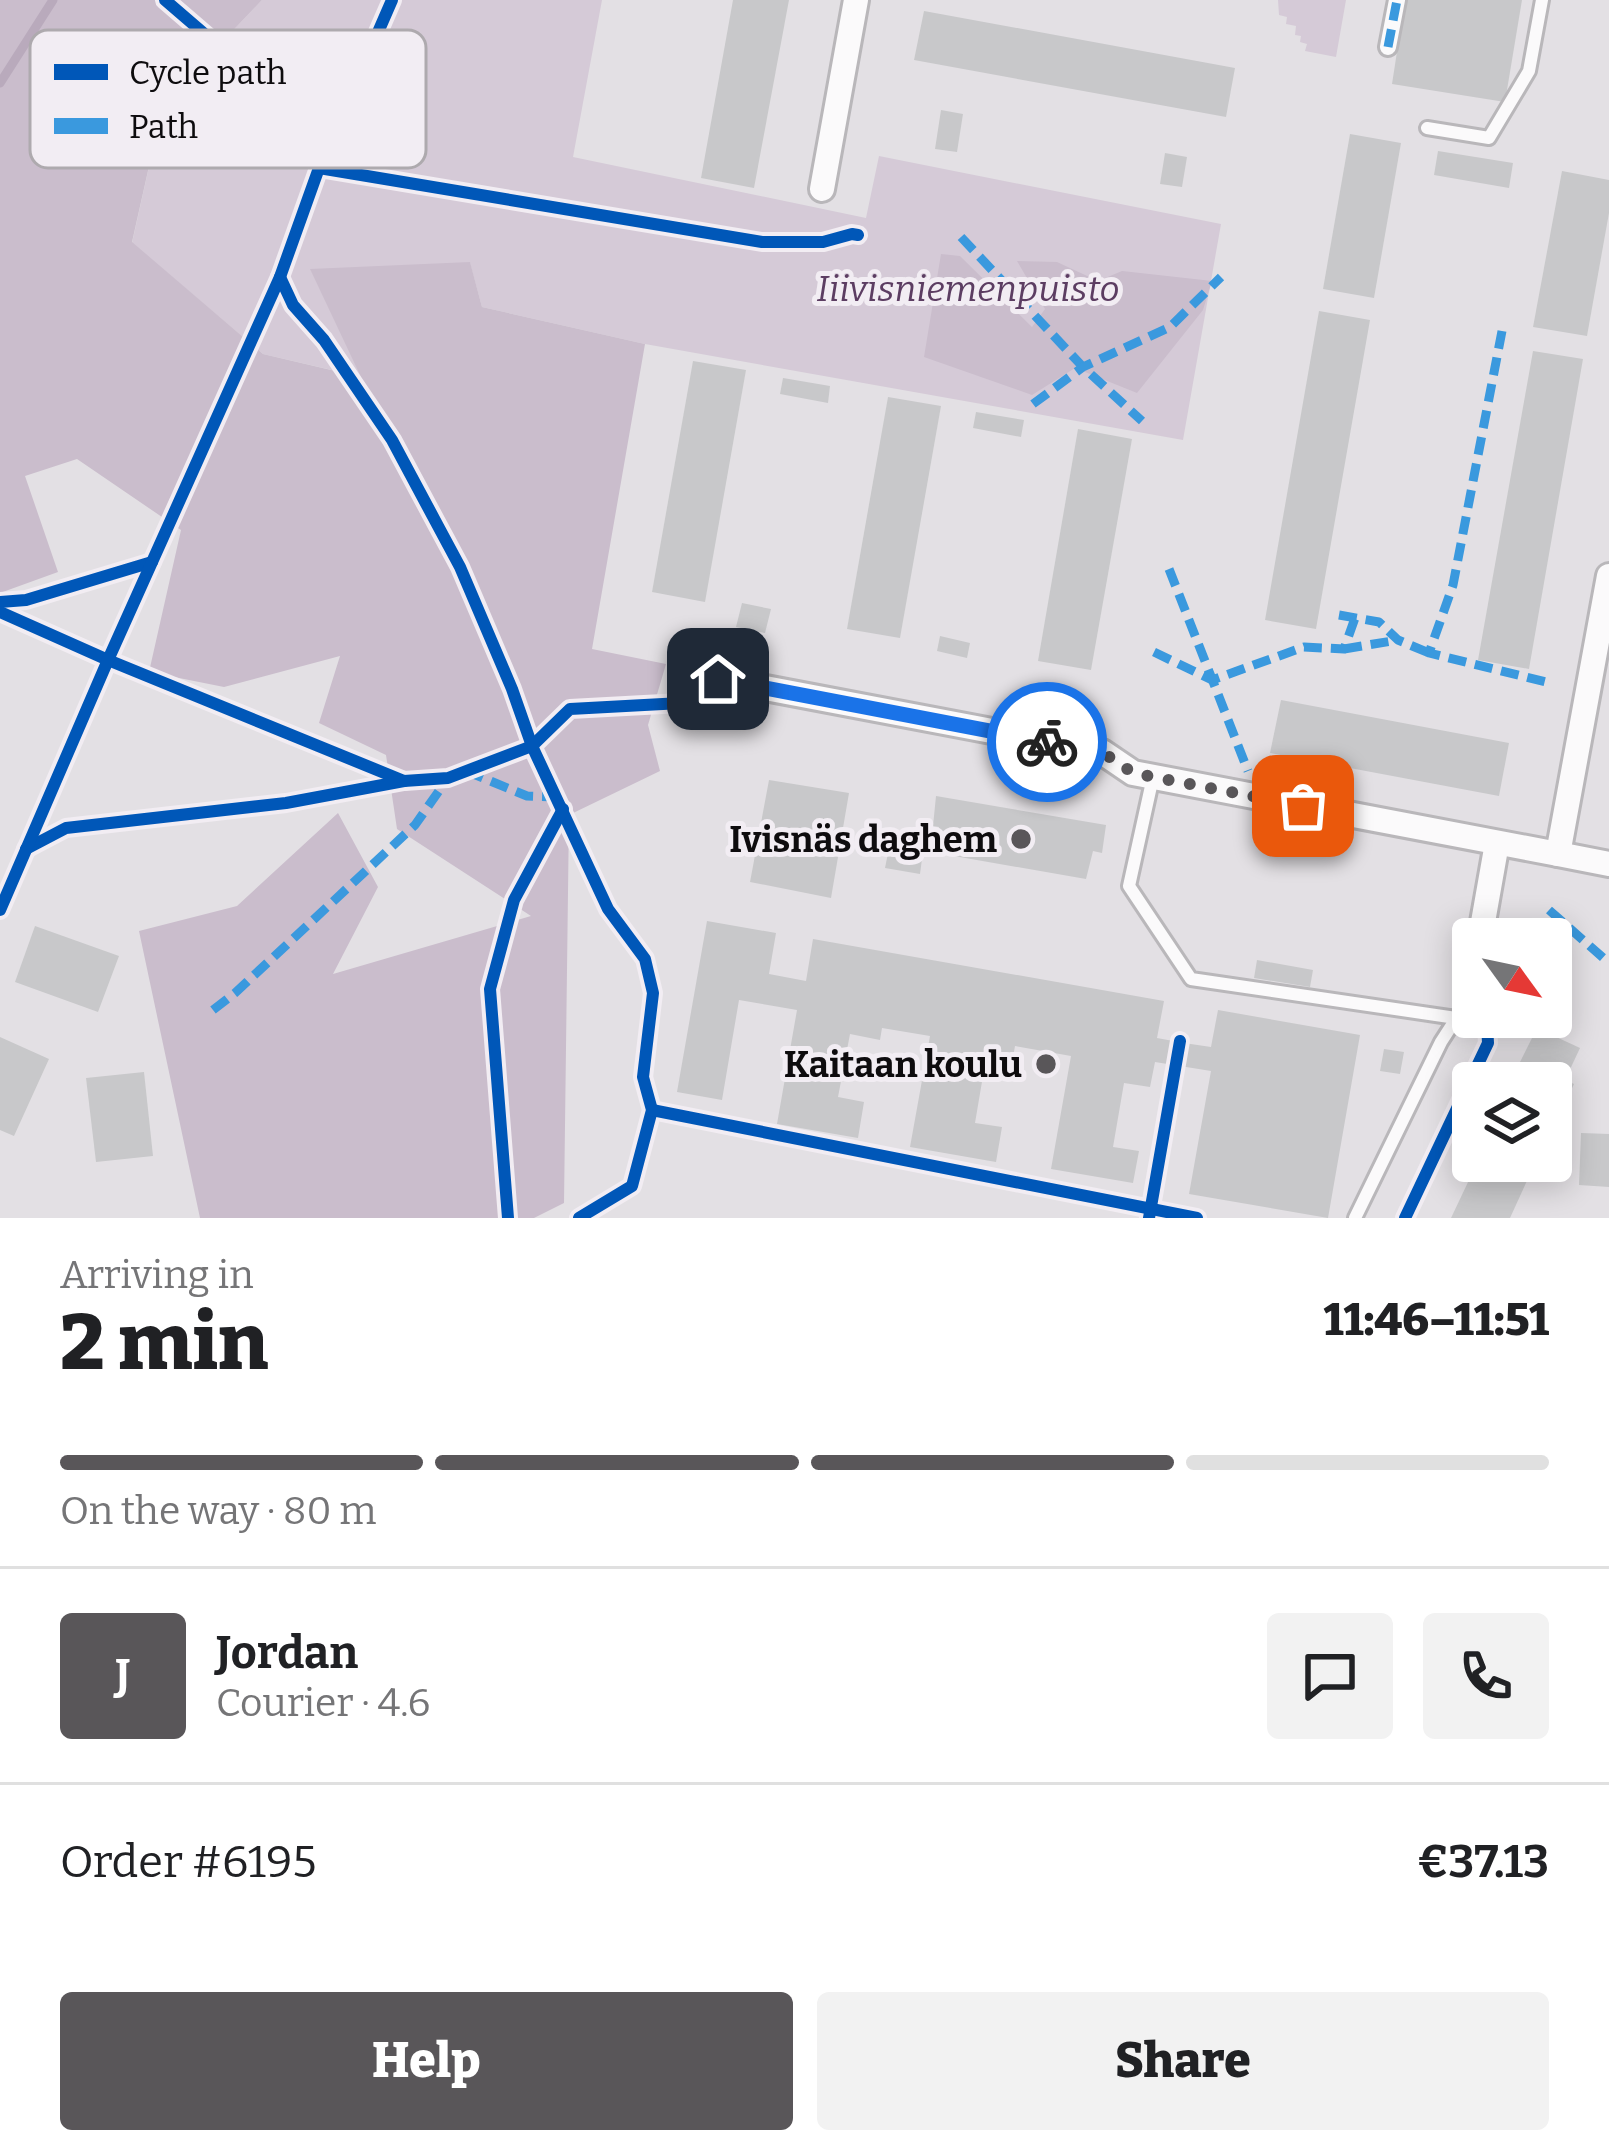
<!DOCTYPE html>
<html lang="en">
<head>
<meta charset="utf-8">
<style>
  body { margin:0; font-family:Bitter,serif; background:#f2f2f2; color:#202124; height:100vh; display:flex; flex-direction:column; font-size:45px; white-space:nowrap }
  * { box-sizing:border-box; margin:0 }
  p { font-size:39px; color:#757577 }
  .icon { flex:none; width:66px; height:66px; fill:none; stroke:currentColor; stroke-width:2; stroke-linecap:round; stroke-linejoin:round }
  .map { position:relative; height:1218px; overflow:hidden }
  .panel { display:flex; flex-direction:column; background:#fff; flex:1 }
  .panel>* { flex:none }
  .needle { width:78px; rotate:123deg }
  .controls { position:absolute; left:1452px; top:918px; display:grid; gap:24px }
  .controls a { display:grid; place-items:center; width:120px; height:120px; border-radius:12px; background:#fff; box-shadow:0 6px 30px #0003; font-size:60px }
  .pin { position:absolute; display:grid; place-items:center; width:102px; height:102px; color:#fff; margin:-51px; border-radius:24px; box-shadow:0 6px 18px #0006 }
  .courier { position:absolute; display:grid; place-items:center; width:120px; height:120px; margin:-60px; border:9px solid #1a73e8; border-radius:50%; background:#fff; color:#222; box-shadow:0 3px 15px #0007 }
  .summary em { font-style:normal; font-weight:800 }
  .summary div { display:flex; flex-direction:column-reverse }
  .summary { display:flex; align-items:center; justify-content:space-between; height:204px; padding:0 60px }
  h1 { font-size:78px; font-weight:800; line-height:90px }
  .bar { display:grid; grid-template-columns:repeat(4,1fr); gap:18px 12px; align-content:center; height:144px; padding:0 60px }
  .bar i { height:15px; border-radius:9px; background:#e0e0e0 }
  .bar .active { background:#595659 }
  .bar p { grid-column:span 4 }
  .line { display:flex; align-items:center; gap:30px; padding:0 60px; border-top:3px solid #e0e0e0 }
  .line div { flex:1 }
  .round { display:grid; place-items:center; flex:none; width:126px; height:126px; border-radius:12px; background:#f2f2f2 }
  .primary-button { display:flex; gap:24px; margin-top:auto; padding:24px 60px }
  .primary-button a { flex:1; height:138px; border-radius:12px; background:#595659; color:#fff; font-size:48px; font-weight:800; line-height:138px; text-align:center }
  .primary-button a+a { background:#f2f2f2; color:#202124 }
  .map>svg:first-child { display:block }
  .green { fill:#d5cad7 }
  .forest { fill:#cabdcc }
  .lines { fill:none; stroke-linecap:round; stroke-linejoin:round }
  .stream { stroke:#b9aabc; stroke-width:9 }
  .building { fill:#c8c8ca }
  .service-casing { stroke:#b9b7ba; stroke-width:18 }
  .pedestrian-casing { stroke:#b9b7ba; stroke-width:22 }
  .minor-casing { stroke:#b9b7ba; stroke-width:30 }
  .service { stroke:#fbfafb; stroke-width:12 }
  .pedestrian { stroke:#fbfafb; stroke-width:16 }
  .minor { stroke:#fbfafb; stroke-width:24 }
  .quiet { stroke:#3a99de; stroke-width:9; stroke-dasharray:18 9; stroke-linecap:butt }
  .cycleway-casing { stroke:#f2edf3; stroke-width:20 }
  .cycleway { stroke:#0057b8; stroke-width:12 }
  .done { stroke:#595659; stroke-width:12; stroke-dasharray:0 21.6 }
  .route { stroke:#1a73e8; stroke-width:15 }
  .poi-dot { fill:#595659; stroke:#f2edf3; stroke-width:4.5 }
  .labels { text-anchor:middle; stroke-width:10; stroke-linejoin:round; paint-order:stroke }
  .park-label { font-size:36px; font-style:italic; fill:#5c3d62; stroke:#f2edf3 }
  .poi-label { font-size:36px; font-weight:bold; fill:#0e0c0e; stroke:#f2edf3; text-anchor:end }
  .key { fill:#f2edf3; stroke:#aeaaae; stroke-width:3 }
  .key-label { font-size:33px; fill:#0e0c0e }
</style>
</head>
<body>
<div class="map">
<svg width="1609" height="1218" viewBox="0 0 1609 1218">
  <rect width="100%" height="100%" fill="#e3e0e4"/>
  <g class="green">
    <path d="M262 0H602L573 157 866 218 879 156 1221 224 1183 440 645 344 482 307 470 263 311 270 362 377 263 354 132 243 163 104Z"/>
    <path d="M1278 0H1346L1336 57 1305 51 1307 44 1300 42 1301 36 1295 35 1296 26 1286 24 1287 17 1279 15Z"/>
  </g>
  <g class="forest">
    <path d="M0 0H262L163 104 132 242 263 354 361 377 310 269 470 262 482 307 645 344 592 649 666 664 648 725 660 771 569 815 564 1203 534 1218H200L139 931 237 906 338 813 378 887 333 974 531 916 397 829 386 755 319 723 340 656 224 687 149 672 181 530 77 459 25 476 58 572 0 593Z"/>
    <path d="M941 254 960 256 1032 327 1045 309 1017 261 1057 262 1098 281 1122 271 1212 281 1203 310 1137 393 1075 368 1032 395 924 357Z"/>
  </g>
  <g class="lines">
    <path class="stream" d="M0 83 53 0"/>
  </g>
  <g class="building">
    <path d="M733 0H789L754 188 701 178Z"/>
    <path d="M1405 0H1522L1505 102 1392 84Z"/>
    <path d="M924 11 1235 68 1226 117 914 60Z"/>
    <path d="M941 110 963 114 957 152 935 149Z"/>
    <path d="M1350 134 1401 143 1374 298 1323 289Z"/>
    <path d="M1438 151 1513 163 1509 188 1434 175Z"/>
    <path d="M1165 153 1187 157 1182 187 1160 184Z"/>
    <path d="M1562 171 1609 180V213L1587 336 1533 327Z"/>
    <path d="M1319 311 1370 320 1316 629 1265 620Z"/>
    <path d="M1533 351 1583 359 1529 669 1478 660Z"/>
    <path d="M693 361 746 370 705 602 652 592Z"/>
    <path d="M783 378 830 386 828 403 780 394Z"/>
    <path d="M888 397 941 406 900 638 847 629Z"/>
    <path d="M976 412 1024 420 1021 437 973 428Z"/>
    <path d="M1078 429 1132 439 1091 670 1038 661Z"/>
    <path d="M742 603 771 609 765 633 736 627Z"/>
    <path d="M940 636 970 643 967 658 937 651Z"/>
    <path d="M1046 699 1063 702 1059 723 1042 721Z"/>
    <path d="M1281 700 1509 743 1499 796 1270 753Z"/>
    <path d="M769 780 849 793 831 898 750 882Z"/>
    <path d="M936 796 1106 825 1102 853 1093 851 1086 879 937 853 939 827 933 826Z"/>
    <path d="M888 853 922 859 920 874 885 868Z"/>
    <path d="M707 921 776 933 769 974 806 981 813 939 1164 1001 1157 1038 1184 1043 1211 1047 1218 1010 1360 1035 1328 1218 1189 1194 1211 1071 1155 1062 1150 1087 1124 1083 1113 1147 1139 1151 1133 1183 1051 1169 1071 1056 1015 1046 1012 1063 986 1058 975 1123 1002 1127 996 1162 910 1147 930 1036 882 1028 880 1040 850 1034 838 1097 864 1102 858 1138 777 1124 797 1010 739 1000 722 1100 677 1092Z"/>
    <path d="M35 926 119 956 98 1012 15 982Z"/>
    <path d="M1257 960 1313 970 1310 987 1254 978Z"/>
    <path d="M1537 1028 1580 1048 1565 1080 1574 1084 1551 1132V1083H1516L1525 1064 1520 1062Z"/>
    <path d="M0 1037 49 1059 14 1136 0 1130Z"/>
    <path d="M1384 1049 1404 1052 1400 1074 1380 1071Z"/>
    <path d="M144 1072 153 1156 96 1162 86 1078Z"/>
    <path d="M1581 1133 1609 1134V1187L1579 1185Z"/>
    <path d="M1478 1161H1508L1531 1172 1510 1218H1451Z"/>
  </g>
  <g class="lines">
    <defs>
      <g id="service">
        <path d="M1427 128 1489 138 1529 71 1542 0"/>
        <path d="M1153 777 1129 886 1191 979 1456 1018"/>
        <path d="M1355 1218 1441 1042 1470 997 1472 984"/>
      </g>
      <path id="pedestrian" d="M1388 47 1397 0"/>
      <g id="minor">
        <path d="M822 189 856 0"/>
        <path d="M718 679 1102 752 1133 773 1558 854 1609 576"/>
        <path d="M1558 854 1609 864"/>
        <path d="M1480 939 1497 843"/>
        <path d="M1472 984 1473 978"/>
      </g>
    </defs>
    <use href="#service" class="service-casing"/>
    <use href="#pedestrian" class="pedestrian-casing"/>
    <use href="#minor" class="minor-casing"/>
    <use href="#service" class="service"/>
    <use href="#pedestrian" class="pedestrian"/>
    <use href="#minor" class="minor"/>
    <g class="quiet">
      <path d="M1388 47 1397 0"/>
      <path d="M961 237 1083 367 1142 421"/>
      <path d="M1502 331 1453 585 1429 653 1546 682"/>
      <path d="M1033 404 1083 367 1170 327 1221 277"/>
      <path d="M1169 569 1248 771"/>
      <path d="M1339 615 1379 622 1398 640 1429 653"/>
      <path d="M1344 649 1398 640"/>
      <path d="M1154 652 1212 680 1304 647 1344 649 1355 618"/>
      <path d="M466 771 527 796 556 797"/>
      <path d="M1549 910 1609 963"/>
      <path d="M213 1010 235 993 415 825 448 778"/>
    </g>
    <defs>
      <g id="cycleway">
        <path d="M165 0 302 118 327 150"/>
        <path d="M319 168 762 242H823L852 234 858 235"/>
        <path d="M280 277 293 305 324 340 392 440 438 526 460 567 512 689 532 746 608 909 645 959 653 993 643 1077 652 1110 632 1186 579 1218"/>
        <path d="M0 602 26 600 152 562"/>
        <path d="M0 612 108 660 404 781 448 778 532 746 570 709 700 702 752 686"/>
        <path d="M26 849 66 828 286 803 404 781"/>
        <path d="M0 910 108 660 280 277 319 168 392 0"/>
        <path d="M652 1110 1197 1218"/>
        <path d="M508 1218 490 989 514 900 563 809"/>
        <path d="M1149 1218 1180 1041"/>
        <path d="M1405 1218 1488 1043 1487 1024 1483 1017"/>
      </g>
    </defs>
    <use href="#cycleway" class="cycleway-casing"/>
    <use href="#cycleway" class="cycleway"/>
  </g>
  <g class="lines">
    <path class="done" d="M1047 742 1102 752 1133 773 1303 806"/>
    <path class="route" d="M718 679 1047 742"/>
  </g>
  <g class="poi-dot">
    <circle cx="1021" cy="839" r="12"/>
    <circle cx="1046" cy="1064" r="12"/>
  </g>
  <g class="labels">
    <g class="park-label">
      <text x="968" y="301">Iiivisniemenpuisto</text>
    </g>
    <g class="poi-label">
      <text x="997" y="852">Ivisnäs daghem</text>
      <text x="1022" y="1077">Kaitaan koulu</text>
    </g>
  </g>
  <rect x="30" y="30" width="396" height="138" rx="18" class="key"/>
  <rect x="54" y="64" width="54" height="16" fill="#0057b8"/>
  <rect x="54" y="118" width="54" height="16" fill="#3a99de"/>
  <g class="key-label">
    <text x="129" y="84">Cycle path</text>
    <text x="129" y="138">Path</text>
  </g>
</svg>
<div class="controls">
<a><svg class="needle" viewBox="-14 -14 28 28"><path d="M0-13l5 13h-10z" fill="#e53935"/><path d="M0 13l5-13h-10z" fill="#757577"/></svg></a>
<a><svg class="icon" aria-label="layers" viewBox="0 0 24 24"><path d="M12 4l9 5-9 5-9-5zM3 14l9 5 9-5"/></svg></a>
</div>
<div class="pin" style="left:1303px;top:806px;background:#ea580c"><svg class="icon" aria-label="bag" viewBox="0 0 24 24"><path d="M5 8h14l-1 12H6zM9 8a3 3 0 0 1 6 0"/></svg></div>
<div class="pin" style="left:718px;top:679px;background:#1f2937"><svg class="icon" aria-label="home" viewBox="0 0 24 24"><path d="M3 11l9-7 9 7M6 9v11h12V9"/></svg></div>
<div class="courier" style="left:1047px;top:742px"><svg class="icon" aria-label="bike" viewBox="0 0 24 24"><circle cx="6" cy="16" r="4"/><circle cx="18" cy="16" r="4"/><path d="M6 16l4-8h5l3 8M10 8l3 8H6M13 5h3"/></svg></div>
</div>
<section class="panel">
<div class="summary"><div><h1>2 min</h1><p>Arriving in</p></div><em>11:46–11:51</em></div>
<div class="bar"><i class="active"></i><i class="active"></i><i class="active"></i><i></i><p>On the way · 80 m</p></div>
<div class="line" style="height:216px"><b class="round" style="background:#595659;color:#fff">J</b><div><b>Jordan</b><p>Courier · 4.6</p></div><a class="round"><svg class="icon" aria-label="chat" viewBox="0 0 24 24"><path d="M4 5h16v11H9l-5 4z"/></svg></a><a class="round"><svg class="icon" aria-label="phone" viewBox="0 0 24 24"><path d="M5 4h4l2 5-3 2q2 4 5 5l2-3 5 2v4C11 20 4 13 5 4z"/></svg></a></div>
<div class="line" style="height:156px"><div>Order #6195</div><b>€37.13</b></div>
<div class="primary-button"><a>Help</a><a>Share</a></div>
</section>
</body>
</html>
